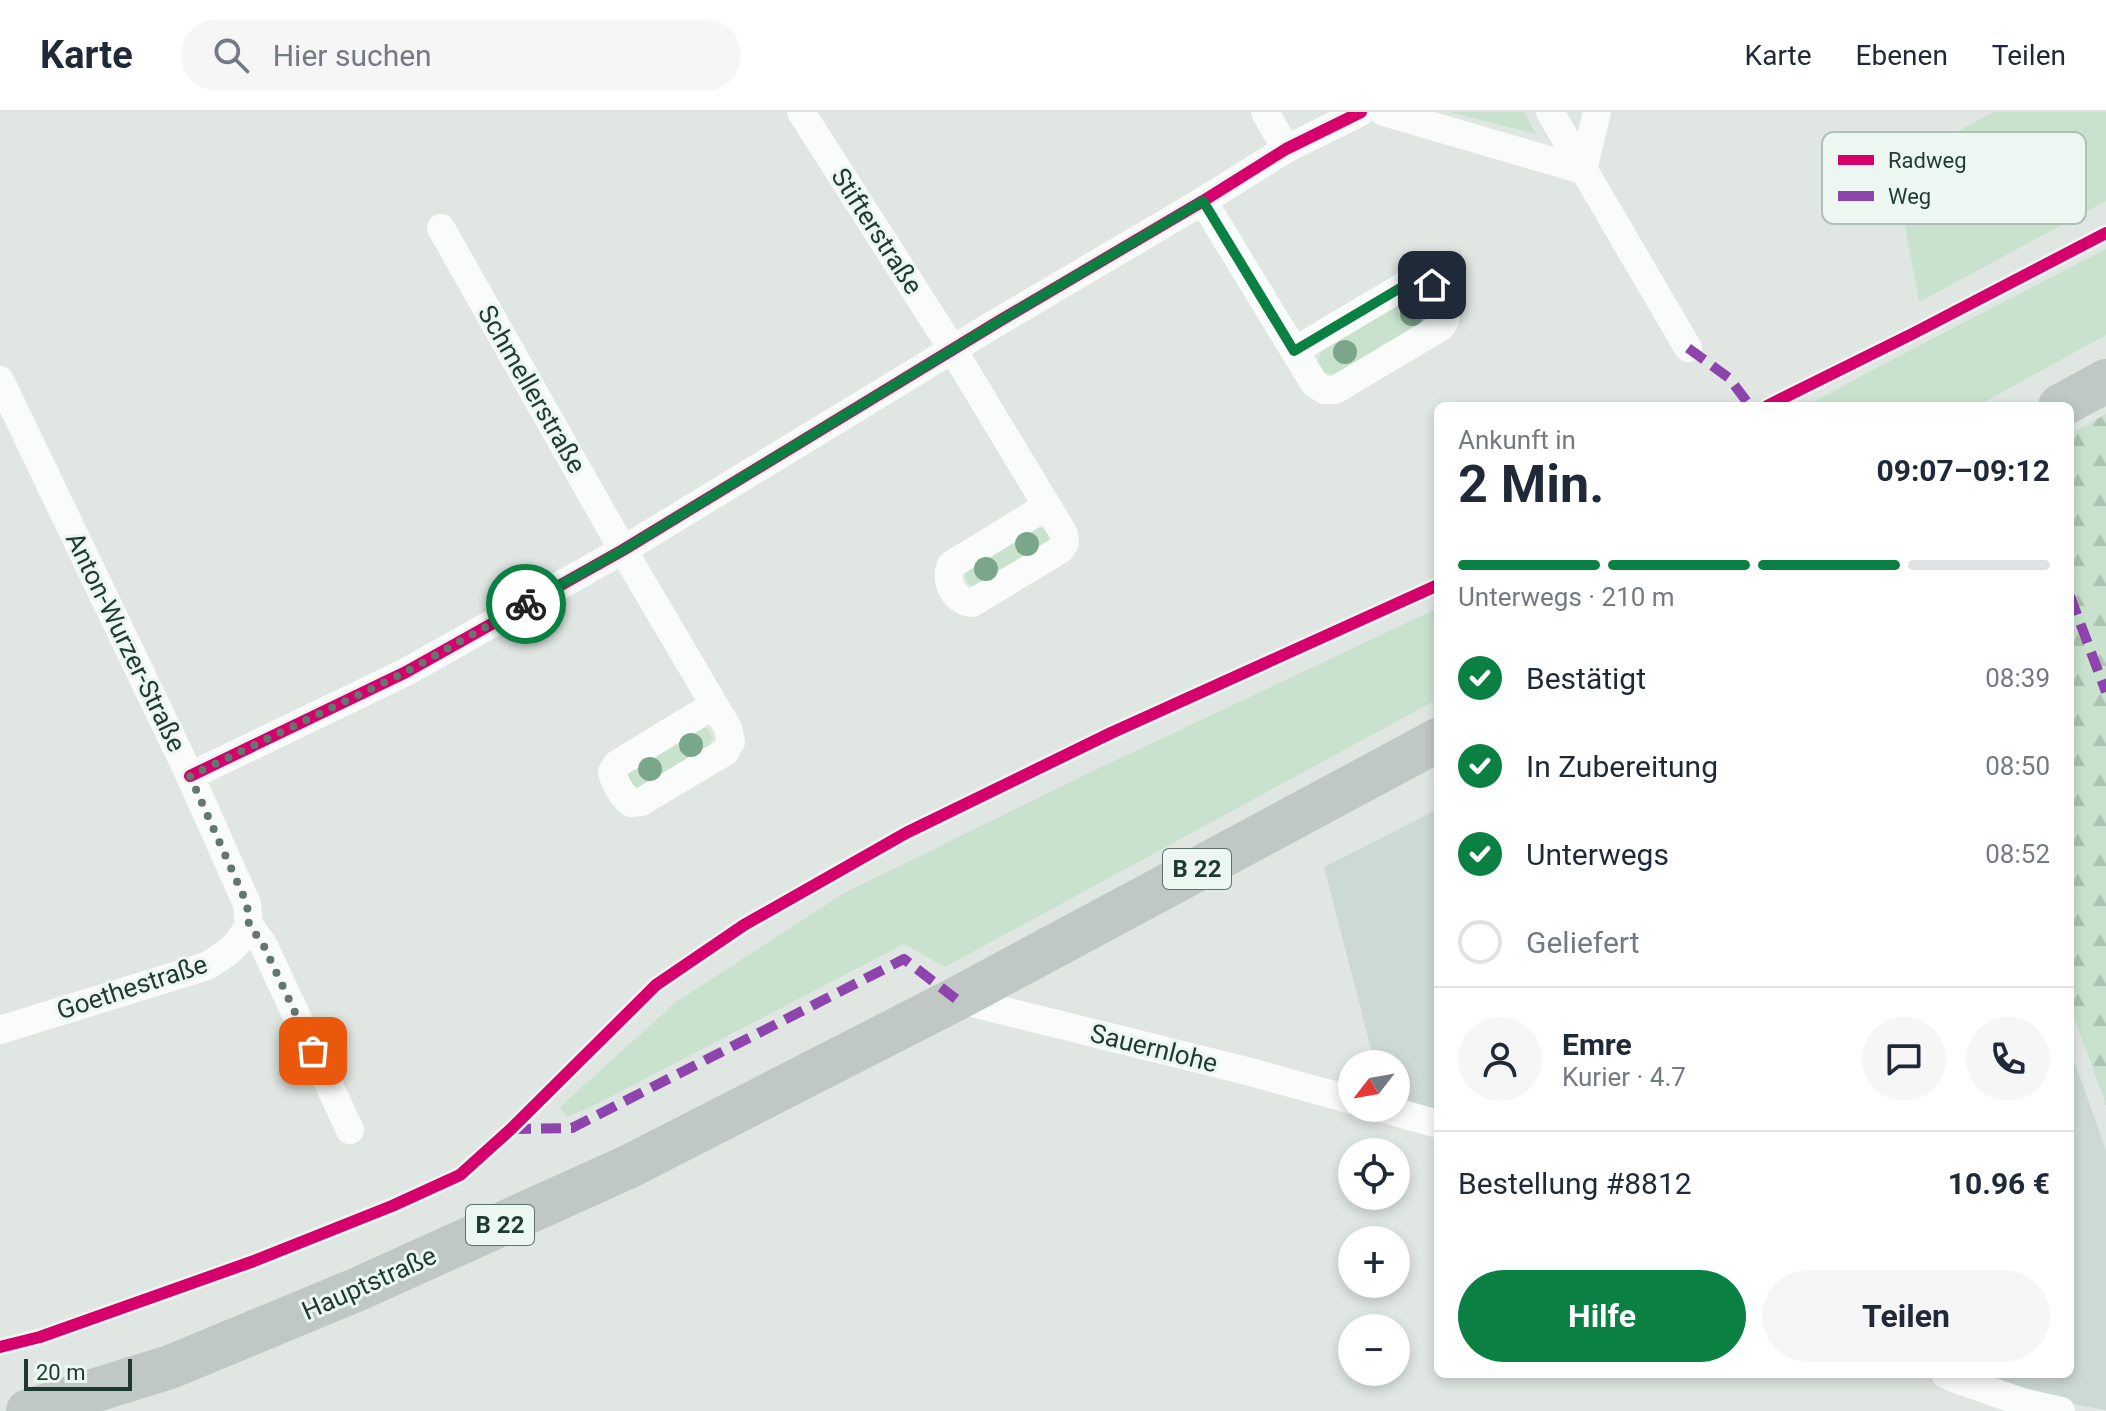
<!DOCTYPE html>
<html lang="de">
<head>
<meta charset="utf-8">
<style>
  body { margin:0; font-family:Roboto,sans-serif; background:#f6f6f7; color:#1f2937; height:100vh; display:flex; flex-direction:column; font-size:30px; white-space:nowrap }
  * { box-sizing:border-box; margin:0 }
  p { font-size:26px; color:#747a83 }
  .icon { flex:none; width:44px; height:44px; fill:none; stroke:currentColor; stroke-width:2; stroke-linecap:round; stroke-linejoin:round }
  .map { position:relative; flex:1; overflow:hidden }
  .panel { position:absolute; left:1434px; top:290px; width:640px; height:976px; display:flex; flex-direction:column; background:#fff; border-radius:12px; box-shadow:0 4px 12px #0003 }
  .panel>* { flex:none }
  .needle { width:52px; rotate:239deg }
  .fabs { position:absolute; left:1338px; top:938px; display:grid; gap:16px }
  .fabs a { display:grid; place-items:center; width:72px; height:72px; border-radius:50%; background:#fff; box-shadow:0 4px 12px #0003; font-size:40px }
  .scale { position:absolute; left:24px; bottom:20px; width:108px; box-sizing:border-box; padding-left:8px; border:4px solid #1e3a31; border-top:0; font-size:22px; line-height:28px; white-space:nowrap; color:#1e3a31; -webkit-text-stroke:6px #edf7f1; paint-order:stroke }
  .pin { position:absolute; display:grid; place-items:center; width:68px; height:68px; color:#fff; margin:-34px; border-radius:16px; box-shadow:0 4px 12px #0006 }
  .courier { position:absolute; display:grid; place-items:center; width:80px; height:80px; margin:-40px; border:6px solid #0b8043; border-radius:50%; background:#fff; color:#222; box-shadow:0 2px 10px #0007 }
  .head em { font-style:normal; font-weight:700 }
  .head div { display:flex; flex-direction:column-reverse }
  .head { display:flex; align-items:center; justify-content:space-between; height:136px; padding:0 24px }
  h1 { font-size:52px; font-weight:700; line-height:60px }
  .bar { display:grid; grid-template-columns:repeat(4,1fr); gap:12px 8px; align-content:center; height:96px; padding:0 24px }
  .bar i { height:10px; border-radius:6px; background:#e0e1e3 }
  .bar .current { background:#0b8043 }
  .bar p { grid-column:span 4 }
  .line { display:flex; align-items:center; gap:20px; padding:0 24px; border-top:2px solid #e0e1e3 }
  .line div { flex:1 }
  .round { display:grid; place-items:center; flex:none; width:84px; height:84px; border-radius:42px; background:#f6f6f7 }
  ol { padding:0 24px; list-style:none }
  li { display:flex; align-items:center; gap:24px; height:88px }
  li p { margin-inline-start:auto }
  li .icon { padding:8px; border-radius:50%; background:#0b8043; color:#fff; stroke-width:4 }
  li:last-child { color:#747a83 }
  li i { width:44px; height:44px; border:4px solid #e0e1e3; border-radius:50% }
  .primary-button { display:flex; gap:16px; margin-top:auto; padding:16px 24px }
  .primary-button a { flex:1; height:92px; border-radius:48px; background:#0b8043; color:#fff; font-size:32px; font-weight:700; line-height:92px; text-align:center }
  .primary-button a+a { background:#f6f6f7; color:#1f2937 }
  header { display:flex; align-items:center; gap:48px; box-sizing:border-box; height:112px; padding:0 40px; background:#fff; border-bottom:2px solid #e0e1e3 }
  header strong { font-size:38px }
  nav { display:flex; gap:44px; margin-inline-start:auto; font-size:28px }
  .search { width:560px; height:72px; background:#f6f6f7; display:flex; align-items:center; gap:20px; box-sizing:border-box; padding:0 28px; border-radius:44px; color:#747a83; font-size:30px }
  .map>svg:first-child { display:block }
  .built { fill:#cdd9d3 }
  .green { fill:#c8e2ce }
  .forest { fill:url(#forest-firs) }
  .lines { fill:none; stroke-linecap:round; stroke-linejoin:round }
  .street { stroke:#fafbfb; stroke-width:28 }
  .primary { stroke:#bfc8c5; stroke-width:44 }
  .quiet { stroke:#8e44ad; stroke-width:10; stroke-dasharray:20 10; stroke-linecap:butt }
  .cycleway-casing { stroke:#edf7f1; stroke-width:17 }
  .cycleway { stroke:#d6006c; stroke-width:12 }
  .tree { fill:#7aa789 }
  .done { stroke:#62776f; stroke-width:8; stroke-dasharray:0 14.4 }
  .route { stroke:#0b8043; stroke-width:10 }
  .labels { text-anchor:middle; stroke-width:6; stroke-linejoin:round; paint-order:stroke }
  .shield { fill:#edf7f1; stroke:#5c736b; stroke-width:2 }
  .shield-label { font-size:24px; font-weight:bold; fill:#1e3a31 }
  .street-label { font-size:26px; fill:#1e3a31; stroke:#edf7f1 }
  .key { fill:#edf7f1; stroke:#afbeb7; stroke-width:2 }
  .key-label { font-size:22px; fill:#1e3a31 }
</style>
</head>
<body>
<header>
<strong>Karte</strong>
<div class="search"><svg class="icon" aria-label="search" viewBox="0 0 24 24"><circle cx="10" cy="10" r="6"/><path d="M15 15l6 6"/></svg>Hier suchen</div>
<nav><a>Karte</a><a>Ebenen</a><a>Teilen</a></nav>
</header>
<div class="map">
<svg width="2106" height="1299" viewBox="0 0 2106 1299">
  <defs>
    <pattern id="forest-firs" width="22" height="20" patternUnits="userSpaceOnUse" patternTransform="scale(2)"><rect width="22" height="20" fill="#c8e2ce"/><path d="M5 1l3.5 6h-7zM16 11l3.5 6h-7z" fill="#abc3b1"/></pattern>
  </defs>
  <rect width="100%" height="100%" fill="#e0e7e3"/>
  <g class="built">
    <path d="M1438 697V1003L1396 987V952H1375L1324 755Z"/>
    <path d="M2070 937 2106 1038V1298L2052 1288 1971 1262H2070Z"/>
  </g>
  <g class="green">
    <path d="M1449 0H1524L1536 22Z"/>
    <path d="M1994 0H2106V89L1919 190 1894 53Z"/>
    <path d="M2106 137V223L1977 294H1806L1880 254Z"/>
    <path d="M1415 184 1425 187 1432 196 1430 206 1335 263 1324 260 1318 249 1321 239Z"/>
    <path d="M1036 414 1044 417 1049 424 1047 434 977 476C967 472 964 468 965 457Z"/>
    <path d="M1438 496V587L945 855 904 832 589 996 567 1005 560 995 676 890 844 781 1093 659Z"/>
    <path d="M699 615 708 617 712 625 710 634 641 676 632 673 628 665 629 658Z"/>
  </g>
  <path class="forest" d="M2106 302V993L2070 894V322Z"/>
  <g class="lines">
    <g class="street">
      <path d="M801 0 953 238 1064 422 1065 431 1060 438 972 491C954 490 944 468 951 453L1047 394"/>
      <path d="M1265 0 1286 37"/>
      <path d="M1384 0 1583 58 1597 0"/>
      <path d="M1550 0 1688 236"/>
      <path d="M1203 89 1314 271 1324 278H1335L1441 215C1455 199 1438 177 1423 167L1412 169 1294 239"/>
      <path d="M441 116 623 438 728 616 731 630 725 640 641 690 631 691C621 682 615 673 612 660L617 652 714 593"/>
      <path d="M0 268 190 664 247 792 249 813 263 832 350 1018"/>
      <path d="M190 664 406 560 623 438 1001 208 1203 89 1286 37 1361 0"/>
      <path d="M956 887 1243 958 1352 988"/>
      <path d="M0 918 207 854C228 841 237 835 249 813"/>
      <path d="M1381 996 1438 1012"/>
      <path d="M1945 1262 1956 1267 2022 1290 2061 1299"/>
    </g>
    <g class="primary">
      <path d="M2060 294 2106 269"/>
      <path d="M28 1299 170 1255 356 1178 630 1054 956 887 1438 628"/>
    </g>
    <g class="quiet">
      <path d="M1688 236 1729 266 1750 294"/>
      <path d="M2070 484 2106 580"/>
      <path d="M511 1017 572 1016 904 847 956 887"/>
    </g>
    <defs>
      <g id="cycleway">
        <path d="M1767 294 1914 221 2106 121"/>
        <path d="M190 664 406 560 623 438 1001 208 1203 89 1286 37 1361 0"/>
        <path d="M0 1235 40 1225 254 1149 392 1094 460 1063 511 1017 656 873 744 813 906 721 1111 621 1438 473"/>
      </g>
    </defs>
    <use href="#cycleway" class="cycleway-casing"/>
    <use href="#cycleway" class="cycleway"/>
  </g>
  <g class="tree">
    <circle cx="1412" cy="202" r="12"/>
    <circle cx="1345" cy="240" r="12"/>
    <circle cx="1027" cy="432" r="12"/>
    <circle cx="986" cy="457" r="12"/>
    <circle cx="691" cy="633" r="12"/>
    <circle cx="650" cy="657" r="12"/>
  </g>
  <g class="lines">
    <path class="done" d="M313 939 263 832 249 813 247 792 190 664 406 560 526 492"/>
    <path class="route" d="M526 492 623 438 1001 208 1203 89 1294 239 1412 169 1423 167 1432 173"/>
  </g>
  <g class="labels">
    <g class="shield">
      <rect x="1163" y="737" width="68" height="40" rx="6"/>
      <rect x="466" y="1093" width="68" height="40" rx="6"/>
    </g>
    <g class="shield-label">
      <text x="1197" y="765">B 22</text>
      <text x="500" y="1121">B 22</text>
    </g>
    <g class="street-label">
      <text transform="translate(877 119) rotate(57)" y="9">Stifterstraße</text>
      <text transform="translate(532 277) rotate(60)" y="9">Schmellerstraße</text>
      <text transform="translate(126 530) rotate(64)" y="9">Anton-Wurzer-Straße</text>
      <text transform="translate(132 875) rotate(-18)" y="9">Goethestraße</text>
      <text transform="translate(1154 936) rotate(14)" y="9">Sauernlohe</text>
      <text transform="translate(369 1171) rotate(-24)" y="9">Hauptstraße</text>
    </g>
  </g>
  <rect x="1822" y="20" width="264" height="92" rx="12" class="key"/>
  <rect x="1838" y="43" width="36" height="10" fill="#d6006c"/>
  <rect x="1838" y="79" width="36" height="10" fill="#8e44ad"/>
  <g class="key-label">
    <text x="1888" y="56">Radweg</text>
    <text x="1888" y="92">Weg</text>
  </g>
</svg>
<div class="fabs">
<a><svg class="needle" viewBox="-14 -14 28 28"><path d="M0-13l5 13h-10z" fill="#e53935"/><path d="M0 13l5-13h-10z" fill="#747a83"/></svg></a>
<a><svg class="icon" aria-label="locate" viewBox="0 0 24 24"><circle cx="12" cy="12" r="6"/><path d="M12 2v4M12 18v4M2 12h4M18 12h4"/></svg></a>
<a>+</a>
<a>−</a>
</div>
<div class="scale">20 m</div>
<div class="pin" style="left:313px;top:939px;background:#ea580c"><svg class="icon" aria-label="bag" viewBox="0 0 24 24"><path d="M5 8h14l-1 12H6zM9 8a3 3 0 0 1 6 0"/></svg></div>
<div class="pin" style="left:1432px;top:173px;background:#1f2937"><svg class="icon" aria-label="home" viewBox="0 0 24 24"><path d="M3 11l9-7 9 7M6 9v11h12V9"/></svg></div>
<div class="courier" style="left:526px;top:492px"><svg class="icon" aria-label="bike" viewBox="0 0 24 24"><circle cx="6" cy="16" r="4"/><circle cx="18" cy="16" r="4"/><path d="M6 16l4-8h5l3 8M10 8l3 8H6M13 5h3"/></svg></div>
<section class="panel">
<div class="head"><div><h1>2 Min.</h1><p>Ankunft in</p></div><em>09:07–09:12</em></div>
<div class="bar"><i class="current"></i><i class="current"></i><i class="current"></i><i></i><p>Unterwegs · 210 m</p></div>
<ol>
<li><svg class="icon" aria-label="check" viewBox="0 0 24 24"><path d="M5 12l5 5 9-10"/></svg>Bestätigt<p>08:39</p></li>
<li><svg class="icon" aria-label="check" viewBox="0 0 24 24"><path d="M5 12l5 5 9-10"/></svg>In Zubereitung<p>08:50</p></li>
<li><svg class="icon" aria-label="check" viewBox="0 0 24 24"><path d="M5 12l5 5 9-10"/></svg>Unterwegs<p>08:52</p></li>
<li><i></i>Geliefert</li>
</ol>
<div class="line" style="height:144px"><a class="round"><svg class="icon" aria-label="person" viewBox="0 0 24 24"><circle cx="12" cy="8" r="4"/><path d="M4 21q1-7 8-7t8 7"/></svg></a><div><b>Emre</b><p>Kurier · 4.7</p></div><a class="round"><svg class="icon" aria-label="chat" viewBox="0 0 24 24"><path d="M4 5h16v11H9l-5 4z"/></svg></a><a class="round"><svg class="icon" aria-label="phone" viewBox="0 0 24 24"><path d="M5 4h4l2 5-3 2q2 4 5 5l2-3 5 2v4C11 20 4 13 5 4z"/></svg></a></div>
<div class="line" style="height:104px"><div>Bestellung #8812</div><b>10.96 €</b></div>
<div class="primary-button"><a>Hilfe</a><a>Teilen</a></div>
</section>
</div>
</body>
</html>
